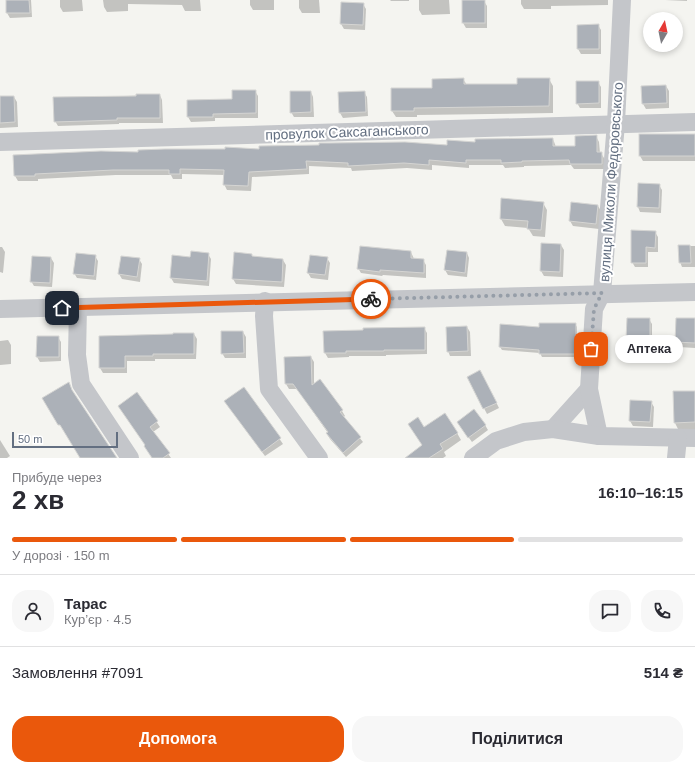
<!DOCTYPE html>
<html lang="uk">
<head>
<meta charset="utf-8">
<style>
  body { margin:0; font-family:Arial,sans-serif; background:#f7f7f7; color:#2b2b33; height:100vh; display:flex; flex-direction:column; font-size:15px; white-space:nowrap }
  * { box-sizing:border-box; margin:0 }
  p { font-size:13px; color:#7c7c81 }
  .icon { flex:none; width:22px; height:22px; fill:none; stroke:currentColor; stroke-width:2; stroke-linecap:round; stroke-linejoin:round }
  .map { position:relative; height:458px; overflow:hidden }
  .drawer { display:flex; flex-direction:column; background:#fff; flex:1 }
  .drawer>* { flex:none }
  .needle { width:26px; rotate:9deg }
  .buttons { position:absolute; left:643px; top:12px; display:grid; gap:8px }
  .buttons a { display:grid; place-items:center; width:40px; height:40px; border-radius:50%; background:#fff; box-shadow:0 2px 6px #0003; font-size:20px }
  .scale { position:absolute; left:12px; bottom:10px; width:106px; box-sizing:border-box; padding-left:4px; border:2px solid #636f81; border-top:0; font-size:11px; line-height:14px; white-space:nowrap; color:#636f81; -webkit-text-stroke:3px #fff; paint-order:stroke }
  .pin { position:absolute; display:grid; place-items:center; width:34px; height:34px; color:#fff; margin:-17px; border-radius:8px; box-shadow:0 2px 6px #0006 }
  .courier { position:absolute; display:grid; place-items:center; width:40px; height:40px; margin:-20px; border:3px solid #ea580c; border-radius:50%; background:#fff; color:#222; box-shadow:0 1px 5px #0007 }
  .bubble { position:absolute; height:28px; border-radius:14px; background:#fff; box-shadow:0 2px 6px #0003; font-size:13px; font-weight:600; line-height:28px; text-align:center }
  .headline em { font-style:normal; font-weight:600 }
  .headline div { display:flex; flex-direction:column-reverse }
  .headline { display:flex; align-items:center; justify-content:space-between; height:68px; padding:0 12px }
  h1 { font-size:26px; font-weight:600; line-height:30px }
  .bar { display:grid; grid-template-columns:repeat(4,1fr); gap:6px 4px; align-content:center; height:48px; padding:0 12px }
  .bar i { height:5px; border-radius:3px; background:#e1e1e2 }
  .bar .selected { background:#ea580c }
  .bar p { grid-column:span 4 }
  .line { display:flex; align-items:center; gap:10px; padding:0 12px; border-top:1px solid #e1e1e2 }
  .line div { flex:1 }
  .round { display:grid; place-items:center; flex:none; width:42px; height:42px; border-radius:16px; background:#f7f7f7 }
  .action { display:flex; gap:8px; margin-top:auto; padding:8px 12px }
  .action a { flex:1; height:46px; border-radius:16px; background:#ea580c; color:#fff; font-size:16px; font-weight:600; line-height:46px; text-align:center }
  .action a+a { background:#f7f7f7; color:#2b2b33 }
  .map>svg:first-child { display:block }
  .shadow { fill:#0003 }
  .building { fill:#acb1b8; stroke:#d5d5d3 }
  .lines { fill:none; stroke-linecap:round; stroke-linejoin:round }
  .minor { stroke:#c4c6ca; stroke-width:18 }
  .done { stroke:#969ea8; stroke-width:4; stroke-dasharray:0 7.2 }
  .route { stroke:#ea580c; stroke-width:5 }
  .labels { text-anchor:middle; stroke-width:4; stroke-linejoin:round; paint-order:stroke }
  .street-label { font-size:14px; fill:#636f81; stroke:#fff }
</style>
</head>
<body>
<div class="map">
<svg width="695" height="458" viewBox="0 0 695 458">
  <rect width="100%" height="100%" fill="#f4f4f0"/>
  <g class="shadow">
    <path d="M7 0H31L32 17 10 18 7 13Z"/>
    <path d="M60 0H82L83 11 63 12 60 7Z"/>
    <path d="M103 0H200L201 11H185L182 5 128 4V11L107 12 104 7Z"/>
    <path d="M250 0H274V10H253L250 5Z"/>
    <path d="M299 0H319L320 13H302L299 8Z"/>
    <path d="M390 0H409V1H391Z"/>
    <path d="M419 0H449L450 14 422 15 419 10Z"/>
    <path d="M521 0H608V5L551 6V9H524L521 4Z"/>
    <path d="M665 0H687V1Z"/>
    <path d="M484 1 487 6V28H466L463 23Z"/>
    <path d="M363 4 366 9 365 30 344 29 341 24Z"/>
    <path d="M598 25 601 30V54H581L578 49V26Z"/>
    <path d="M463 79 467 85H518L549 79 553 86V113L417 115V117H396L392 111 433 89Z"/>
    <path d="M598 82 601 87V108H580L577 103Z"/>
    <path d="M666 86 669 91V108L646 109 643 104Z"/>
    <path d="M255 91 258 96V118H215V121L191 122 188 117Z"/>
    <path d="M311 92 313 97 314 117H294L291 112Z"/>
    <path d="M364 92 367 97 368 116 343 118 340 113Z"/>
    <path d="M160 95 162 100 163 123H119V124L58 126 55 121 54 98Z"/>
    <path d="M0 97H14L17 102 18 127 0 128Z"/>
    <path d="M640 135H695V161H643L640 156Z"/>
    <path d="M596 136 599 142 600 153H601L604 158V169H574L571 165 524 166V167L505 168 503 165H469V168L432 165V170L407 168 352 171 351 168 309 166V174L252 177 251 191 227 190 224 184 225 175 182 174V179H173L171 175H116L38 179V181H18L15 176 139 153 448 146 553 139 556 147H576Z"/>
    <path d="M659 185 662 190 661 213 640 212 638 207Z"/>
    <path d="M543 203 547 210 545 237 533 236 528 228 505 226 501 219Z"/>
    <path d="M598 206 601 211 599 229 573 226 570 221Z"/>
    <path d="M655 232 658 237V252H648V267H635L632 262Z"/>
    <path d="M542 244 561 245 564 250 563 277 544 276 541 271Z"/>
    <path d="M680 246H695V267H682L680 262Z"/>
    <path d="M0 247H2L5 252 3 273 0 272Z"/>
    <path d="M447 251 467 253 469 258 467 277 448 275 445 270Z"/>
    <path d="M411 252 414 259 423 260 426 265V278L383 275 382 276 361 273 358 268Z"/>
    <path d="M208 254 211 259 209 286 174 283 171 278 191 258Z"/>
    <path d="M251 255 253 257 283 260 286 265 284 287 236 284 233 279Z"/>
    <path d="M95 256 98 261 96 280 77 278 74 273Z"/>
    <path d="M122 257 139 259 142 264 140 282 122 279 119 274Z"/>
    <path d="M51 258 54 263 52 287 34 286 31 281Z"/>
    <path d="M327 258 330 263 328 280 311 278 308 273Z"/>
    <path d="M649 319 652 324V344H630L627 339Z"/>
    <path d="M677 319H695V348L679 347 676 342Z"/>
    <path d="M575 324 577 327V357H542L540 353 502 350 500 347 540 328Z"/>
    <path d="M467 327 470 332 471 356H450L448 351Z"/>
    <path d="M424 328 427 333V354L386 355V356H349V357L328 358 325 353Z"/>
    <path d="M243 332 246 337V358H225L222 353Z"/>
    <path d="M194 334 197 339 196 359H155V361H127V373H103L100 368V337Z"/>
    <path d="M58 337 61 342V361L40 362 37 357Z"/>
    <path d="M8 340 11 345V364L0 365V341Z"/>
    <path d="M311 357 314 362V384L320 380 342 411 345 416 343 417 363 442 346 457 330 439 327 434 328 433 297 389H289L286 384Z"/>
    <path d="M483 376 499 408 487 414 468 377Z"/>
    <path d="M244 388 283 444 265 456 228 406Z"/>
    <path d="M695 392V429H678L675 423Z"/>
    <path d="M137 393 160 427 153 432 171 458H153Z"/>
    <path d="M651 402 654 407 653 427 633 426 630 421Z"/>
    <path d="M485 425 488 430 472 442 461 427Z"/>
    <path d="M424 428 457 433 461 440 444 452 446 456 443 458H407L423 446Z"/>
    <path d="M0 440 10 456 7 458H0Z"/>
  </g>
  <g class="building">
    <path d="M6 0H29L30 13H6Z"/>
    <rect x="462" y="0" width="23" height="23"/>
    <path d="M341 2 364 3 363 25 340 24Z"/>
    <path d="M599 24V49H577V25Z"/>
    <path d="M464 78V84H517V78H550L549 106 414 108V111H391V88H432V79Z"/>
    <path d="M576 81H599V103L576 104Z"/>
    <path d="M666 85 667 103 642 104 641 86Z"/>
    <path d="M232 90H256V113L213 114V117H187V100L232 99Z"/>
    <path d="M290 91H311V112L290 113Z"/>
    <path d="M365 91 366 112 339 113 338 92Z"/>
    <path d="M136 94H160V118H117V120L54 122 53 97 136 96Z"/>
    <path d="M0 96H14L15 122 0 123Z"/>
    <rect x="639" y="134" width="56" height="22"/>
    <path d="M597 135V152H602V164H570L569 160 522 161V162L501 163V160H466V163L429 160V165L404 163 348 166V163L306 161 307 169 249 172 248 186 223 185 224 170 180 169V174H169V170H113L35 174V176H14L13 155 101 151 138 152V150L165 149H225V147L259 149V146L319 145V143H331L405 142 447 145V140L475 142V139L553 138V146H575V136Z"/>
    <path d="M638 183 660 184 659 208 637 207Z"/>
    <path d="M501 198 544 202 541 230 527 229 528 221 500 219Z"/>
    <path d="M571 202 598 205 596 224 569 221Z"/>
    <path d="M631 230 656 231 655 248 646 247V263H631Z"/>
    <path d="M541 243 561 244 560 272 540 271Z"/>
    <path d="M678 245H690L691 263H679Z"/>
    <path d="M360 246 411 251V258L424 259V273L380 270V272L357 269Z"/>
    <path d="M447 250 467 252 465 273 444 270Z"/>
    <path d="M191 251 209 253 207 281 170 278 172 255 190 257Z"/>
    <path d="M234 252 252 254V256L283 259 282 282 232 279Z"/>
    <path d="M76 253 96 255 94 276 73 274Z"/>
    <path d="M310 255 328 257 325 275 307 273Z"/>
    <path d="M32 256 51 257 50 283 30 282Z"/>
    <path d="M121 256 140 258 137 277 118 274Z"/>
    <path d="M627 318H650V340L626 339Z"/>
    <path d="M676 318H695V343L675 342Z"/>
    <path d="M539 323H576V354H539V350L499 347 500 324 539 327Z"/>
    <path d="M467 326 468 351 447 352 446 327Z"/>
    <path d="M425 327V350H384V351H346V353H324L323 331 363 330V328Z"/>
    <path d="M221 331H243L244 353 221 354Z"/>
    <path d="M173 333H194V354H153V356H125V368H99V336L173 334Z"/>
    <path d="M37 336H59V357H36Z"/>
    <path d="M311 356 312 385 320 379 343 410 340 412 361 437 343 453 326 433 328 432 293 384H285L284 357Z"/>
    <path d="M480 370 497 403 483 409 467 377Z"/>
    <path d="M69 382 72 390 117 458H80L60 425H58L42 398Z"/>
    <path d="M244 387 281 438 262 452 224 401Z"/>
    <path d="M673 391H695V422L674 423Z"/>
    <path d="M137 392 158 421 150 427 170 453 163 458H152L144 446 145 445 118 406Z"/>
    <path d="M630 400 652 401 650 422 629 421Z"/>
    <path d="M474 409 486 425 468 438 457 422Z"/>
    <path d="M445 413 458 433 440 444 443 449 429 458H405L422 445 408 424 418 417 424 427Z"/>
  </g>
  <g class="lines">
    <g class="minor">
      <path d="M0 142 695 122"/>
      <path d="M265 301 264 316 269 389 319 458"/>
      <path d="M78 307 77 355 81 384 130 458"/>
      <path d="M0 309 695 292"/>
      <path d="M553 429 589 389"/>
      <path d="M599 436 589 389 594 309 602 293 616 123 622 0"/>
      <path d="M473 458 496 441 524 432 553 429 599 436 695 438"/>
      <path d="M676 458 678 438"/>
    </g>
  </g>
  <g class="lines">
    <path class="done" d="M371 299 602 293 594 309 591 349"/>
    <path class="route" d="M62 308 371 299"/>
  </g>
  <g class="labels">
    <g class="street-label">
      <text transform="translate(347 132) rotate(-2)" y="5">провулок Саксаганського</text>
      <text transform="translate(611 182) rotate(-86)" y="5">вулиця Миколи Федоровського</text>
    </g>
  </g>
</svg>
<div class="buttons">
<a><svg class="needle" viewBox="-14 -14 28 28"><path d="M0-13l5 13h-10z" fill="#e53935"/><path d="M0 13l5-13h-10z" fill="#7c7c81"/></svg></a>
</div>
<div class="scale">50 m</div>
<div class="pin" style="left:591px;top:349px;background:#ea580c"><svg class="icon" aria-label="bag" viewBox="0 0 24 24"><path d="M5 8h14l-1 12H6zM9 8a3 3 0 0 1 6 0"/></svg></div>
<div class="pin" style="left:62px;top:308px;background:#1f2937"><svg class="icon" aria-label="home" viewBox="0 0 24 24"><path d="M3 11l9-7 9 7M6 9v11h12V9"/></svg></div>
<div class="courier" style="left:371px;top:299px"><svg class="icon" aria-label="bike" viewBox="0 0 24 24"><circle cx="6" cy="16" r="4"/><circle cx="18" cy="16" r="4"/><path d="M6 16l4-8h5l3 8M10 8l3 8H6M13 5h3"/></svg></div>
<div class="bubble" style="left:615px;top:335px;width:68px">Аптека</div>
</div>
<section class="drawer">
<div class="headline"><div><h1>2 хв</h1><p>Прибуде через</p></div><em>16:10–16:15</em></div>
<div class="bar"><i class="selected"></i><i class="selected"></i><i class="selected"></i><i></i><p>У дорозі · 150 m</p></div>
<div class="line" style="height:72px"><a class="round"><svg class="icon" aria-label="person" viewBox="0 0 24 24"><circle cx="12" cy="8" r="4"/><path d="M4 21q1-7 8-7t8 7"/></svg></a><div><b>Тарас</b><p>Кур’єр · 4.5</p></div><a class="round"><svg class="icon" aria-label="chat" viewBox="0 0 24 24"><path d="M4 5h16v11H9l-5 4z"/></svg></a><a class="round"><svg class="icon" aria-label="phone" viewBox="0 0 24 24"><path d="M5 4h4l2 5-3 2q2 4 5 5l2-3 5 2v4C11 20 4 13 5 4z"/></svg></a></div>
<div class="line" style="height:52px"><div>Замовлення #7091</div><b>514 ₴</b></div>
<div class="action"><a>Допомога</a><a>Поділитися</a></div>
</section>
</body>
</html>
